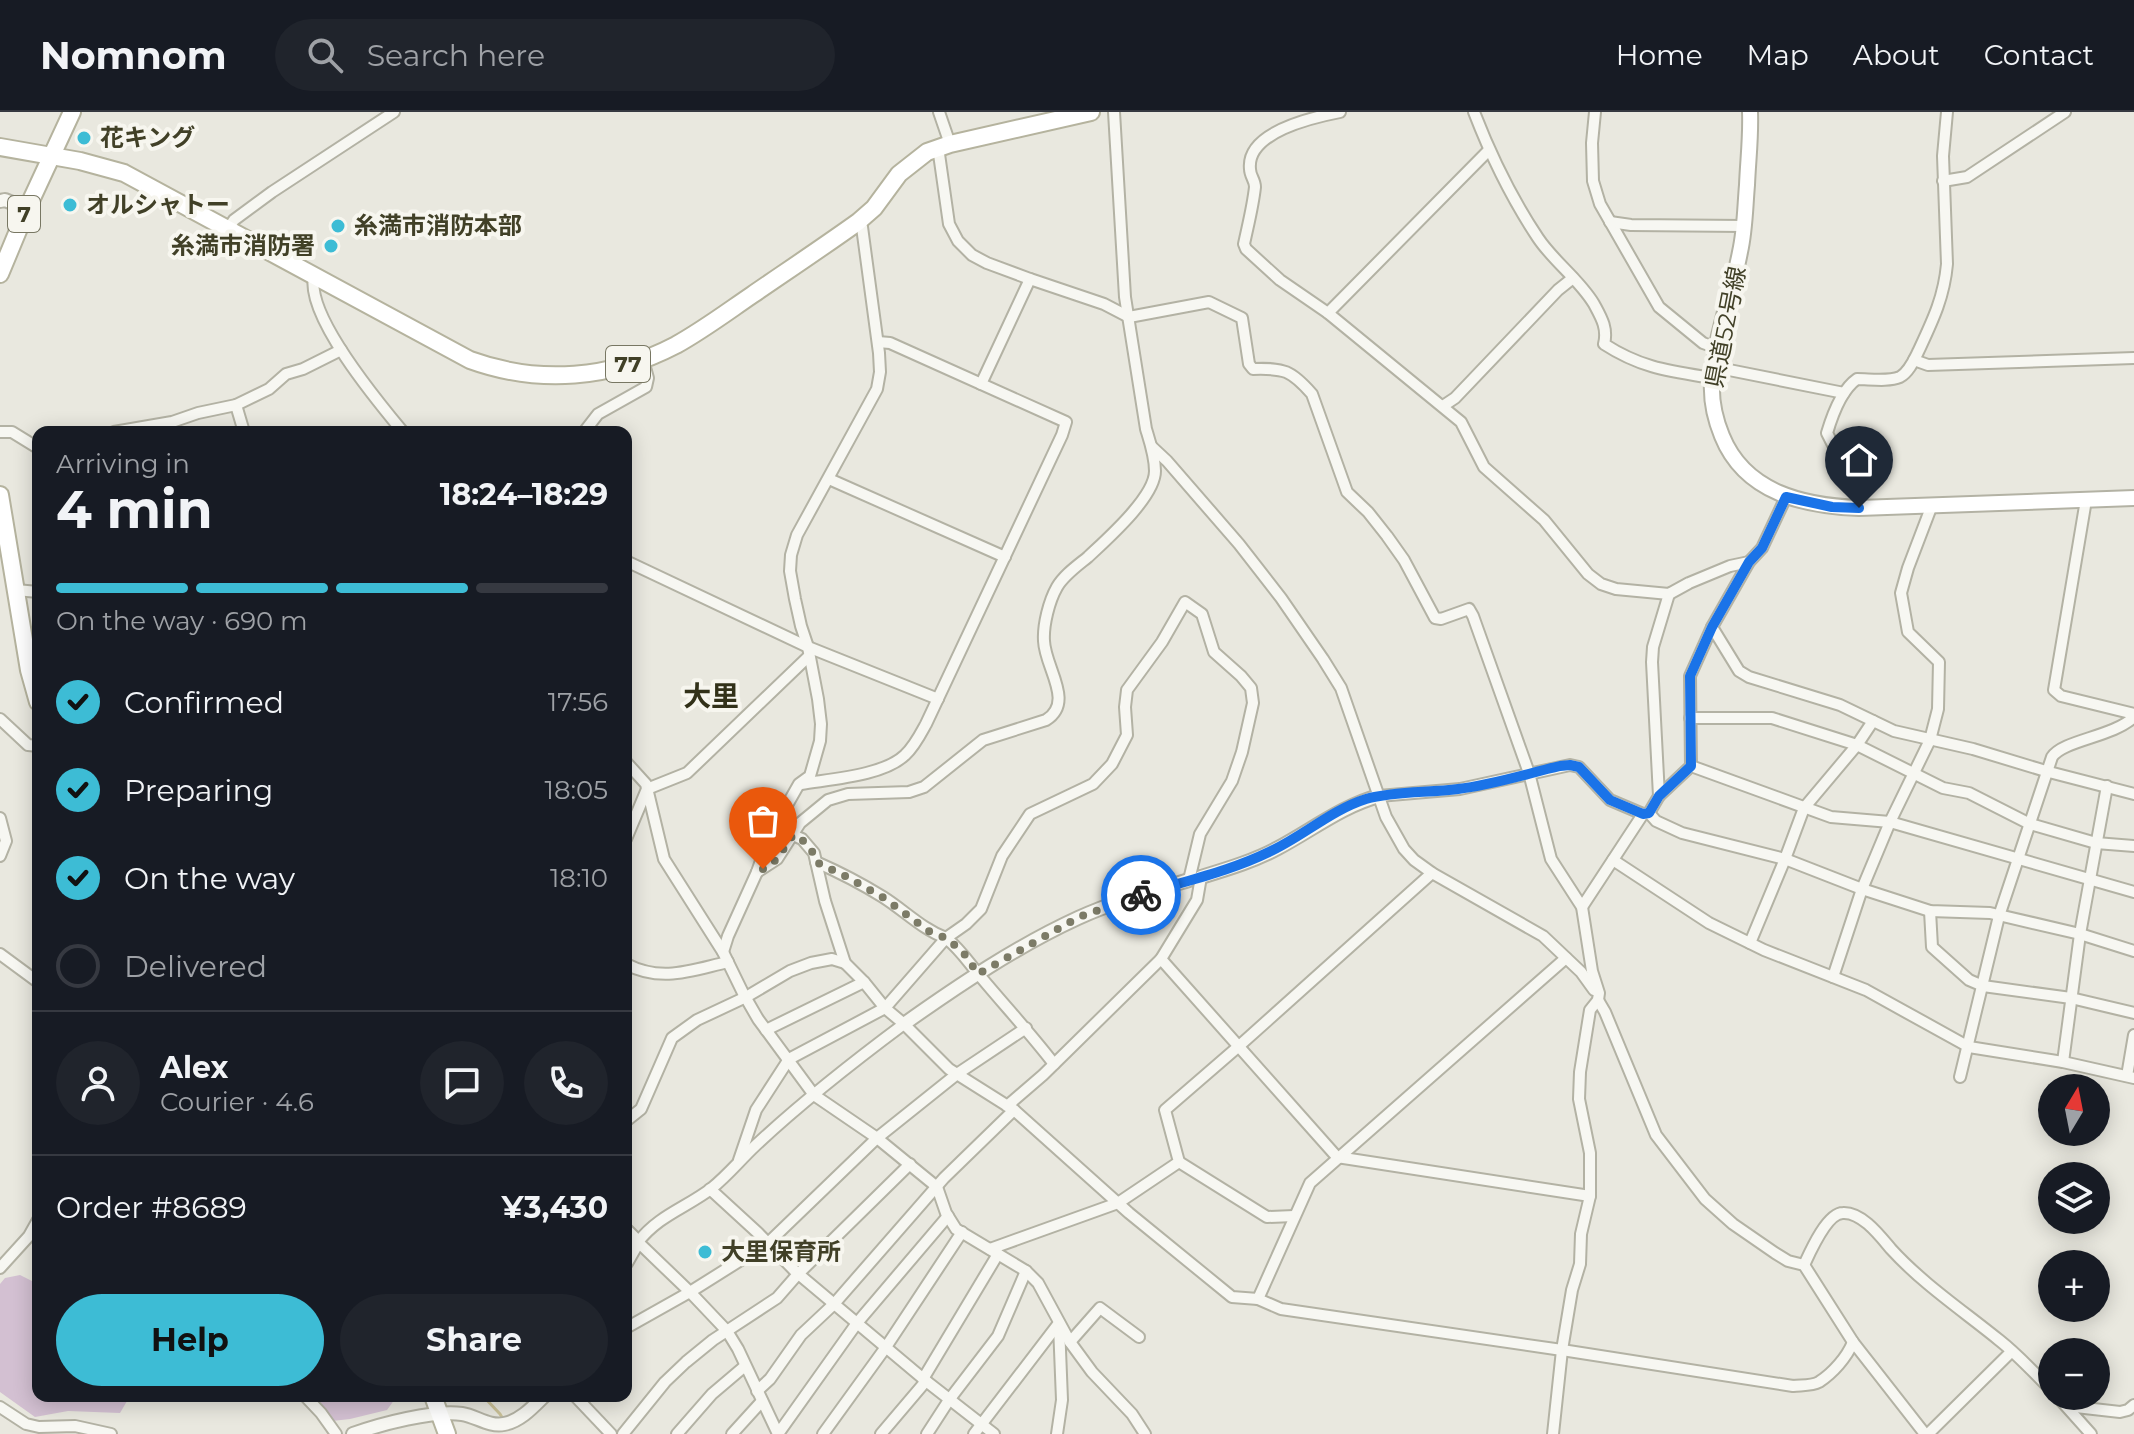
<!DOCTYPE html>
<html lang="en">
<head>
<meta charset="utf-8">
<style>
  body { margin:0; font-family:Montserrat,"Noto Sans JP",sans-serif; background:#20242c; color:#f1f3f6; height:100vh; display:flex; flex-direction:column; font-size:30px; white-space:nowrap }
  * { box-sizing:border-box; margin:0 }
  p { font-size:26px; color:#9ea1a6 }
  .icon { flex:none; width:44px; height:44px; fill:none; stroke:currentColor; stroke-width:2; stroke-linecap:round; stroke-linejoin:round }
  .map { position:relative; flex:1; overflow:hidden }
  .drawer { position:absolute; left:32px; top:314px; width:600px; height:976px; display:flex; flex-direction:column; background:#171b24; border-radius:16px; box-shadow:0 4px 20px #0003 }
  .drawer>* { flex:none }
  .needle { width:52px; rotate:10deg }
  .fabs { position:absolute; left:2038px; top:962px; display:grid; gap:16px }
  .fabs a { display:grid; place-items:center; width:72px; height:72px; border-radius:50%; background:#171b24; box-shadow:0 4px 20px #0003; font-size:40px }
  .pin { position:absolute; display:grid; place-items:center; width:68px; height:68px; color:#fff; margin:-82px -34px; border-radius:50% 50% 50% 0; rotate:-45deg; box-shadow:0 0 8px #0007 }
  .pin .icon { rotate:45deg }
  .courier { position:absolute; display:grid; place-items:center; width:80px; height:80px; margin:-40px; border:6px solid #1a73e8; border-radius:50%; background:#fff; color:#222; box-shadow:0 2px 10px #0007 }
  .summary em { font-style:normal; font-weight:700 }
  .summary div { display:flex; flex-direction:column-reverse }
  .summary { display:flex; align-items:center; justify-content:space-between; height:136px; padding:0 24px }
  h1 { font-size:52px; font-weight:700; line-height:60px }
  .bar { display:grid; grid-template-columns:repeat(4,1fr); gap:12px 8px; align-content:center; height:96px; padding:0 24px }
  .bar i { height:10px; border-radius:6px; background:#363941 }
  .bar .active { background:#3dbcd5 }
  .bar p { grid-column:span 4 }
  .line { display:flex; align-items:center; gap:20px; padding:0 24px; border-top:2px solid #363941 }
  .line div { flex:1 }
  .round { display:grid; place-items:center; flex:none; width:84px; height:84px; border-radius:42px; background:#20242c }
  ol { padding:0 24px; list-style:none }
  li { display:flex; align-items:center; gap:24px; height:88px }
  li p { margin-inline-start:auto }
  li .icon { padding:8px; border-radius:50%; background:#3dbcd5; color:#111; stroke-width:4 }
  li:last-child { color:#9ea1a6 }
  li i { width:44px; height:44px; border:4px solid #363941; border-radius:50% }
  .action { display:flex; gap:16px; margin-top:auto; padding:16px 24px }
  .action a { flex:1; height:92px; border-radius:48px; background:#3dbcd5; color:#111; font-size:32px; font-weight:700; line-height:92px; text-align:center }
  .action a+a { background:#20242c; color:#f1f3f6 }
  header { display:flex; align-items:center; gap:48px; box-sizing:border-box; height:112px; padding:0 40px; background:#171b24; border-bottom:2px solid #363941 }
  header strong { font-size:38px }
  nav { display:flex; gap:44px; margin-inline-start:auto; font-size:28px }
  .search { width:560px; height:72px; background:#20242c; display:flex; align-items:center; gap:20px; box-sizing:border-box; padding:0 28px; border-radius:44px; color:#9ea1a6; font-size:30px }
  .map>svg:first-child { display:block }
  .green { fill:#d3c0d2 }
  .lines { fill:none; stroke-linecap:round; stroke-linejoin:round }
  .stream { stroke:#cbc298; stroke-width:3 }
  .minor-casing { stroke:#b3b2a4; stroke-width:14 }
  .tertiary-casing { stroke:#b3b2a4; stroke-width:16 }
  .secondary-casing { stroke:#b3b2a4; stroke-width:18 }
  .primary-casing { stroke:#b5b39e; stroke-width:20 }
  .minor { stroke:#f7f7f2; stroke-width:10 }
  .tertiary { stroke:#f7f7f2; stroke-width:12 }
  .secondary { stroke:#fff; stroke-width:14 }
  .primary { stroke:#fff; stroke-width:16 }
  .done { stroke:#7c7b67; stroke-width:8; stroke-dasharray:0 14.4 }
  .route { stroke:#1a73e8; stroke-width:10 }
  .poi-dot { fill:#3dbcd5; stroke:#f7f6ef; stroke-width:3 }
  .labels { text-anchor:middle; stroke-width:8; stroke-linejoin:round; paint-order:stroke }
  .shield { fill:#f7f6ef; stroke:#787763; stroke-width:2 }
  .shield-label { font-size:22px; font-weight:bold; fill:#414027 }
  .poi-label { font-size:24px; font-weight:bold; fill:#414027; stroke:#f7f6ef; text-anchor:start }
  .street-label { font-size:24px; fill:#414027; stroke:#f7f6ef }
  .quarter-label { font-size:28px; font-weight:bold; fill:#323119; stroke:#f7f6ef }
</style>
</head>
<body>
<header>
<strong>Nomnom</strong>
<div class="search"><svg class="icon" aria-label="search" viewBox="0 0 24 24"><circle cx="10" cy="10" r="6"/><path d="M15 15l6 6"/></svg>Search here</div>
<nav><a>Home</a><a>Map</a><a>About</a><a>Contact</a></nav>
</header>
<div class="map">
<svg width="2134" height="1322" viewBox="0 0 2134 1322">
  <rect width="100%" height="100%" fill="#e9e8df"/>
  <g class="green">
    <path d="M20 1163 38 1172V1284H130L120 1301 68 1299 35 1305 0 1280V1172L5 1166Z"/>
    <path d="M312 1284H397L387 1298 350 1307 332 1309 321 1291Z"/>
  </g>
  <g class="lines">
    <path class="stream" d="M483 1284 500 1302 503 1307"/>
    <defs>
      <g id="minor">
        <path d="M939 0 950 32"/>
        <path d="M1340 0C1314 5 1246 20 1250 57 1250 64 1255 68 1255 75 1253 94 1248 113 1244 132L1246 137 1280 168 1328 201 1461 310 1484 355 1544 408 1588 462 1601 472 1616 477 1669 482 1689 471 1730 454 1749 450"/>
        <path d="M1474 0C1491 44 1512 87 1538 126 1554 150 1579 167 1594 192 1601 205 1608 216 1604 232 1641 256 1669 259 1712 266"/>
        <path d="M1595 0 1592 31 1593 69 1600 92 1659 195 1703 231 1717 236"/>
        <path d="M938 35 949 112 958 129 972 143 987 151 1030 167 1104 192 1129 205 1209 190 1242 206 1249 252 1253 257C1284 256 1291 258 1312 282L1347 380 1368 400 1387 424 1404 448 1435 506 1441 507 1469 497 1473 504 1529 661 1551 747 1582 795 1592 859 1599 881 1598 888 1590 898 1580 960 1579 987 1590 1041V1084L1581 1122 1580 1152 1572 1178 1562 1238 1553 1322"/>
        <path d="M1943 69 1967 65 2065 0"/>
        <path d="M1610 110 1631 113 1744 114"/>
        <path d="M228 117 234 108 272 80 394 0"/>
        <path d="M314 165C306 204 378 290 403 320"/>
        <path d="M1328 201 1489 38"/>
        <path d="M1914 248 1928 253 2134 246"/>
        <path d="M1714 255 1844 281"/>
        <path d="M981 272 1030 167"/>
        <path d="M236 293 244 320"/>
        <path d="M1443 294 1455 286 1558 178 1573 166"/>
        <path d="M0 320H12L38 336"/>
        <path d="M114 320 172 310 198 301 236 293 269 277 286 262 303 257 341 238"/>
        <path d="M584 320 598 302 646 275 648 266 643 248"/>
        <path d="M1152 335 1167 349 1239 432 1281 486 1323 547 1341 576 1386 705 1404 737 1414 748 1432 761 1543 824 1581 860 1594 878"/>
        <path d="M829 367 1005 445"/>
        <path d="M1786 385 1762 436 1749 450 1712 515 1739 559 1749 565 1840 593 1894 619 1973 637 2049 660 2134 682"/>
        <path d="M2084 388 2085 394 2054 578 2061 584 2134 602"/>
        <path d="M1859 396 1856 378 1827 321C1832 304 1841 278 1857 267 1870 267 1888 270 1900 265 1909 260 1914 248 1918 240 1932 210 1944 186 1947 152L1943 44 1947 0"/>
        <path d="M626 449 808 535 938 587"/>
        <path d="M16 478 38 480"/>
        <path d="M1690 606H1772L1857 633 1943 676 1969 681 2030 712 2096 731 2134 734"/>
        <path d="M0 607 28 633 38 634"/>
        <path d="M626 650 646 672 664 747 723 840 743 881 758 907 814 983 877 1026 937 1075 946 1101 956 1117 1026 1159 1038 1171 1070 1230 1092 1260 1132 1302 1145 1322"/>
        <path d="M1691 654 1831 705 1890 710 2134 780"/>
        <path d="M801 672C830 667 883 664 905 643 914 635 920 623 926 612L1062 323 1066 310 890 231 878 230"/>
        <path d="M1379 684 1460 677 1570 653 1579 655 1610 688 1643 702 1649 701 1659 684 1652 550 1653 535 1669 482"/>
        <path d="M1659 684 1691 654 1690 564 1712 515"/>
        <path d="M1649 701 1656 709 1682 721 1785 747 1862 777 1930 799 1990 801 2080 822 2134 839"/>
        <path d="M0 706 6 729 0 744"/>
        <path d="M793 723 802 727 814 741 825 789 845 851 864 870 885 896 904 912 949 957 1014 998 1129 1101 1232 1185 1258 1187 1281 1197 1562 1238 1793 1274C1801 1273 1812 1274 1819 1270 1833 1261 1847 1245 1853 1230"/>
        <path d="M626 727 647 677 687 661 809 544"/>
        <path d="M1613 748 1709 811 1764 838 1866 878 1969 935 2063 950 2134 966"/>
        <path d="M816 750C839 760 862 772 883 785 905 799 922 817 946 826L966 812 981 797 1002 744 1030 702 1093 672 1112 652 1127 623 1125 595 1127 578 1162 530 1185 490 1202 502 1214 540 1241 564 1251 576 1253 591 1242 640 1232 669 1200 722 1189 768 1201 765 1197 788 1161 847 1043 963 1007 994"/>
        <path d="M757 760 777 747 800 711 828 688 848 682 909 680 924 675 983 628 1046 608C1075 590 1045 556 1044 529 1043 513 1049 489 1057 475 1064 463 1077 454 1088 445 1107 427 1155 385 1155 359 1155 344 1150 330 1146 317L1125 185 1114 0"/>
        <path d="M1582 795 1643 702"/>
        <path d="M1930 799 1932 835 1969 868 1983 874 2071 886 2134 901"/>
        <path d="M1750 831 1785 747 1804 696 1857 633 1873 609"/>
        <path d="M723 840 728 824 757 760 770 723 799 672 810 664 820 629 821 612 818 587 808 535 801 514 795 487 790 459 791 443 797 423 877 277 880 260 879 241 862 115 858 110"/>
        <path d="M0 842 38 870"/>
        <path d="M1161 847 1337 1045 1590 1084"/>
        <path d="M626 852C662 871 692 858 728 850"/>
        <path d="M1833 865 1862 777 1890 710 1930 628 1938 597 1939 550 1908 520 1901 481 1908 456 1932 393"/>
        <path d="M1598 888 1605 900 1656 1023 1705 1087 1733 1112 1775 1141 1788 1149 1804 1153 1853 1230 1925 1322"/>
        <path d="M766 918 864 870"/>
        <path d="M2063 950 2080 822 2107 674"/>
        <path d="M2127 964 2134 923"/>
        <path d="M1960 965 1999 804 2052 645C2063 628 2113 625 2134 605"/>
        <path d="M626 1009 641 997 672 926 697 908 746 885 790 859 811 851 832 847 845 851"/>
        <path d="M739 1048 756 998 789 947 885 896 946 826C961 838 968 850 980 864 1005 894 1031 922 1054 952"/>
        <path d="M1179 1050 1267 1105 1294 1104"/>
        <path d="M710 1077 758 1121 796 1160 926 1269 994 1322"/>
        <path d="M990 1137 1118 1091 1179 1050 1165 998 1239 934 1432 761"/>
        <path d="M1804 1153C1810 1140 1827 1101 1843 1101 1862 1100 1880 1124 1891 1137 1923 1172 1962 1198 1999 1228 2018 1243 2035 1261 2052 1279"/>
        <path d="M0 1156 29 1124 38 1108"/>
        <path d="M1258 1187 1310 1071 1566 846"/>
        <path d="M626 1216 690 1180 768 1131 877 1026 957 962 1026 916"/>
        <path d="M1070 1230 1100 1196 1139 1225"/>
        <path d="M923 1267 998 1142"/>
        <path d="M757 1279 770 1267 801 1223 834 1192 944 1066 1014 998"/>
        <path d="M305 1284 321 1301 336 1322"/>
        <path d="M575 1284 611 1322"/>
        <path d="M2057 1284 2091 1322"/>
        <path d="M2067 1294 2120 1300 2128 1298 2134 1293"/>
        <path d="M0 1295 26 1312 39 1315 75 1314 111 1322"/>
        <path d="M623 1322 665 1270 686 1250 713 1228 777 1186 798 1162 910 1052"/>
        <path d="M677 1322 712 1282 745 1254"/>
        <path d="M732 1322 762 1289"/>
        <path d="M778 1322 738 1237 727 1219 690 1180 638 1130C659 1103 686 1096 712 1076 728 1063 741 1047 756 1033 803 989 853 950 904 912"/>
        <path d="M778 1322 857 1211 948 1104"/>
        <path d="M823 1322 886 1235 962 1120"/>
        <path d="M881 1322 926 1269"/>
        <path d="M927 1322 949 1288 998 1224 1026 1159"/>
        <path d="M974 1322 1059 1211"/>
        <path d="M1057 1322 1062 1288 1059 1213"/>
        <path d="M1928 1322 2011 1240"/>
      </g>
      <g id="tertiary">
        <path d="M0 89 5 88 27 97"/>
        <path d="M1201 765C1227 757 1254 749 1278 736 1312 718 1342 694 1379 684"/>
        <path d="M904 912C959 873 1017 834 1078 806 1113 790 1152 779 1189 768"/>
        <path d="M626 1118 638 1130 626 1151"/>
        <path d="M353 1322C380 1312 434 1298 462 1302 476 1304 489 1315 504 1312 520 1309 532 1296 544 1284"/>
      </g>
      <path id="secondary" d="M1750 0C1751 25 1748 48 1747 73 1745 96 1745 118 1740 140 1732 183 1714 226 1712 271 1711 290 1715 307 1722 324 1745 381 1804 394 1859 396L2134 386"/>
      <g id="primary">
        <path d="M0 35 80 49 124 61 470 248C539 273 611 267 676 233 703 218 727 200 752 183 787 159 823 135 858 110L874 96 899 62 927 40 950 32 1091 0"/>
        <path d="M0 162 27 97 72 0"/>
        <path d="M0 383 29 558 38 590"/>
        <path d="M433 1284 447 1322"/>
      </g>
    </defs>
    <use href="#minor" class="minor-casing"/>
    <use href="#tertiary" class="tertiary-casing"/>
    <use href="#secondary" class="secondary-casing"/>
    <use href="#primary" class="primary-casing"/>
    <use href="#minor" class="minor"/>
    <use href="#tertiary" class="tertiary"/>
    <use href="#secondary" class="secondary"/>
    <use href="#primary" class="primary"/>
  </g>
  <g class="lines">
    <path class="done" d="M763 757 777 747 793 723C805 728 813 737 816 750L845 764 884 786 930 820 946 826 963 840 978 862 1079 805 1141 783"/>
    <path class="route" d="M1141 783C1184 769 1228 760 1269 740 1302 725 1331 698 1366 687 1395 679 1428 681 1458 677 1492 673 1526 662 1560 654L1570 653 1579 655 1610 688 1643 702 1649 701 1659 684 1691 654 1690 564 1712 515 1749 450 1762 436 1786 385 1832 395 1859 396"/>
  </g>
  <g class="poi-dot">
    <circle cx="84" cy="26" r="8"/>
    <circle cx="70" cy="93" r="8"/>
    <circle cx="338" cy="114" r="8"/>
    <circle cx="331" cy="134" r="8"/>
    <circle cx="705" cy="1140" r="8"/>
  </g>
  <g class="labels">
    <g class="shield">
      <rect x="8" y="84" width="32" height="36" rx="6"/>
      <rect x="606" y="234" width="44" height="36" rx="6"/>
    </g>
    <g class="shield-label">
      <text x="24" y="110">7</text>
      <text x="628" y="260">77</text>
    </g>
    <g class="poi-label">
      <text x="100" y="34">花キング</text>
      <text x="86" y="101">オルシャトー</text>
      <text x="354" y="122">糸満市消防本部</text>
      <text x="315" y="142" text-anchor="end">糸満市消防署</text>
      <text x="721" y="1148">大里保育所</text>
    </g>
    <g class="street-label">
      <text transform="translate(1726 215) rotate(-79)" y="8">県道52号線</text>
    </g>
    <g class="quarter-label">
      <text x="711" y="594">大里</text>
    </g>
  </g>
</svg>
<div class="fabs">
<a><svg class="needle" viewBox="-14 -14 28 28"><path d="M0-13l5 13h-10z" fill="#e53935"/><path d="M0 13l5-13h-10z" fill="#9ea1a6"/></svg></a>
<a><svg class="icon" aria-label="layers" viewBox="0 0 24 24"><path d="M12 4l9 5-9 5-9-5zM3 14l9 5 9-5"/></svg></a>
<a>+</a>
<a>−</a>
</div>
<div class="pin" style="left:763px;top:757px;background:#ea580c"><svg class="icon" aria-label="bag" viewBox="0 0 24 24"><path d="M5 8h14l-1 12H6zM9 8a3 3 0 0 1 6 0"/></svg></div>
<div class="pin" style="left:1859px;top:396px;background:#1f2937"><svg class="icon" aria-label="home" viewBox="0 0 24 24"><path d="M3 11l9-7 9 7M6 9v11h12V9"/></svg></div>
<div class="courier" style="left:1141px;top:783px"><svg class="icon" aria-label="bike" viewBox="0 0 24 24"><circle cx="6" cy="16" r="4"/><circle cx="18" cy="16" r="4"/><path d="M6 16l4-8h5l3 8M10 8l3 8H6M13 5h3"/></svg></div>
<section class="drawer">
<div class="summary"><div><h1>4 min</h1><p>Arriving in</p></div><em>18:24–18:29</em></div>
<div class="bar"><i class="active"></i><i class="active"></i><i class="active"></i><i></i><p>On the way · 690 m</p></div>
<ol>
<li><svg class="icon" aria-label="check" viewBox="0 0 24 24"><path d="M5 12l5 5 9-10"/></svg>Confirmed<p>17:56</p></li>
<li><svg class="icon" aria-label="check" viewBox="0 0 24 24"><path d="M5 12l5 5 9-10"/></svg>Preparing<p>18:05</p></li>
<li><svg class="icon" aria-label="check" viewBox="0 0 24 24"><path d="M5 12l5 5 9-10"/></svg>On the way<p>18:10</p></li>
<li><i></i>Delivered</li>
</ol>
<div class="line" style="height:144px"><a class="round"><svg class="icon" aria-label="person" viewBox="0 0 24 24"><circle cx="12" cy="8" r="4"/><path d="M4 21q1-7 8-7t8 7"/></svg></a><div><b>Alex</b><p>Courier · 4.6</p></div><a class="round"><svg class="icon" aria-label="chat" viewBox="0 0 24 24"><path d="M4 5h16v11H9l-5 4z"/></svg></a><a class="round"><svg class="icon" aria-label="phone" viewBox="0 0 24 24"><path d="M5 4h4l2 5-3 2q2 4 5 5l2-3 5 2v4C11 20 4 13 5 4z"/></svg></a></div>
<div class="line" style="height:104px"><div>Order #8689</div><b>¥3,430</b></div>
<div class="action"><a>Help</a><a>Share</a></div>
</section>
</div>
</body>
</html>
